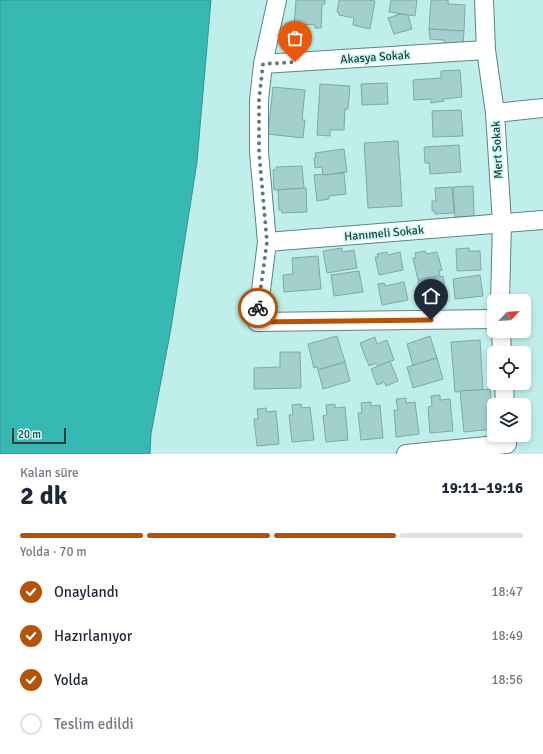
<!DOCTYPE html>
<html lang="tr">
<head>
<meta charset="utf-8">
<style>
  body { margin:0; font-family:Signika,sans-serif; background:#f6f6f7; color:#1f2937; height:100vh; display:flex; flex-direction:column; font-size:15px; white-space:nowrap }
  * { box-sizing:border-box; margin:0 }
  p { font-size:13px; color:#747a83 }
  .icon { flex:none; width:22px; height:22px; fill:none; stroke:currentColor; stroke-width:2; stroke-linecap:round; stroke-linejoin:round }
  .map { position:relative; height:454px; overflow:hidden }
  .details { display:flex; flex-direction:column; background:#fff; flex:1 }
  .details>* { flex:none }
  .needle { width:26px; rotate:65deg }
  .tools { position:absolute; left:487px; top:294px; display:grid; gap:8px }
  .tools a { display:grid; place-items:center; width:44px; height:44px; border-radius:6px; background:#fff; box-shadow:0 2px 6px #0003; font-size:20px }
  .scale { position:absolute; left:12px; bottom:10px; width:54px; box-sizing:border-box; padding-left:4px; border:2px solid #2b3d3c; border-top:0; font-size:11px; line-height:14px; white-space:nowrap; color:#2b3d3c; -webkit-text-stroke:3px #cdfcf8; paint-order:stroke }
  .pin { position:absolute; display:grid; place-items:center; width:34px; height:34px; color:#fff; margin:-41px -17px; border-radius:50% 50% 50% 0; rotate:-45deg; box-shadow:0 0 4px #0007 }
  .pin .icon { rotate:45deg }
  .courier { position:absolute; display:grid; place-items:center; width:40px; height:40px; margin:-20px; border:3px solid #b45309; border-radius:50%; background:#fff; color:#222; box-shadow:0 1px 5px #0007 }
  .head em { font-style:normal; font-weight:700 }
  .head div { display:flex; flex-direction:column-reverse }
  .head { display:flex; align-items:center; justify-content:space-between; height:68px; padding:0 20px }
  h1 { font-size:26px; font-weight:700; line-height:30px }
  .bar { display:grid; grid-template-columns:repeat(4,1fr); gap:6px 4px; align-content:center; height:48px; padding:0 20px }
  .bar i { height:5px; border-radius:3px; background:#e0e1e3 }
  .bar .active { background:#b45309 }
  .bar p { grid-column:span 4 }
  ol { padding:0 20px; list-style:none }
  li { display:flex; align-items:center; gap:12px; height:44px }
  li p { margin-inline-start:auto }
  li .icon { padding:4px; border-radius:50%; background:#b45309; color:#fff; stroke-width:4 }
  li:last-child { color:#747a83 }
  li i { width:22px; height:22px; border:2px solid #e0e1e3; border-radius:50% }
  .map>svg:first-child { display:block }
  .water { fill:#36b9b3; stroke:#33948f }
  .building { fill:#a3d0cd; stroke:#7daaa6 }
  .lines { fill:none; stroke-linecap:round; stroke-linejoin:round }
  .minor-casing { stroke:#5b8683; stroke-width:20 }
  .minor { stroke:#fff; stroke-width:18 }
  .done { stroke:#5f7b79; stroke-width:4; stroke-dasharray:0 7.2 }
  .route { stroke:#b45309; stroke-width:5 }
  .labels { text-anchor:middle; stroke-width:3.5; stroke-linejoin:round; paint-order:stroke }
  .street-label { font-size:12px; fill:#2b3d3c; stroke:#cdfcf8 }
</style>
</head>
<body>
<div class="map">
<svg width="543" height="454" viewBox="0 0 543 454">
  <rect width="100%" height="100%" fill="#c0efeb"/>
  <path class="water" d="M0 0H211L197 162 171 328 151 434 150 454H0Z"/>
  <g class="building">
    <path d="M296 0H325V4H322L321 28H315V25L300 24V26H294Z"/>
    <path d="M339 0H368L375 1 370 29 353 25 354 18 339 15V13L337 12Z"/>
    <path d="M391 0H417L415 16 389 12Z"/>
    <path d="M431 0H448V4L465 5 464 31 429 29Z"/>
    <path d="M401 14 408 15 412 29 394 34 388 18Z"/>
    <path d="M429 29 464 31 463 45 445 46 444 40 430 39Z"/>
    <path d="M460 70 462 97 443 99 444 101 431 103V99L414 100 413 80 441 78V71Z"/>
    <path d="M387 83 388 104 362 105 361 84Z"/>
    <path d="M320 84 350 86 348 109H345L344 130H330V136L317 135Z"/>
    <path d="M273 87 305 90 302 120H305L303 138 268 134Z"/>
    <path d="M461 110 463 136 433 137 432 111Z"/>
    <path d="M398 141 402 206 368 208 364 143Z"/>
    <path d="M459 145 461 172 430 174 429 163H425L424 147Z"/>
    <path d="M344 149 347 172 323 175 322 167 315 168 314 158H316L315 153Z"/>
    <path d="M302 166 304 188 274 190 273 170 276 169V167Z"/>
    <path d="M344 173 346 194 329 196V199L317 201 314 175 323 174V175Z"/>
    <path d="M473 186 474 216 455 217 453 187Z"/>
    <path d="M452 187 454 213 435 214V211H432V201H436L435 188Z"/>
    <path d="M304 188H306L307 212 282 213V210H279L278 190Z"/>
    <path d="M342 248V252L354 250 357 268 327 273 323 251Z"/>
    <path d="M469 248V251H480L481 270 457 271 456 249Z"/>
    <path d="M425 251 426 254 437 252 442 270 439 271 440 275 418 280 413 258H416L415 253Z"/>
    <path d="M387 252 388 255 400 252 403 270 379 275 375 257H378L377 254Z"/>
    <path d="M318 256 321 289 284 292 283 275 293 274 292 258Z"/>
    <path d="M359 271 363 292 334 296 331 275Z"/>
    <path d="M480 275 483 296 455 299 453 279Z"/>
    <path d="M443 276 446 293 421 298 418 281Z"/>
    <path d="M404 282 408 300 382 305 378 284 384 283 385 286Z"/>
    <path d="M337 336 345 362 318 370 317 367 314 368 308 344Z"/>
    <path d="M430 336 437 358 413 365 407 344Z"/>
    <path d="M375 337 377 344 387 340 394 360 378 366 376 363 369 366 360 343Z"/>
    <path d="M480 340 483 390 455 392 451 342Z"/>
    <path d="M280 352H300L301 388 254 389V368L280 367Z"/>
    <path d="M437 358 443 379 413 388 407 367Z"/>
    <path d="M390 361 398 381 386 386 384 382 377 385 371 369Z"/>
    <path d="M345 362 350 381 323 389 318 370Z"/>
    <path d="M490 389 494 429 464 432 460 391Z"/>
    <path d="M440 395V400L450 399 453 431 430 433 428 407 432 406 431 396Z"/>
    <path d="M406 398V403L415 402 419 434 396 437 394 410H398L396 399Z"/>
    <path d="M371 402V406L380 405 383 438 361 440 358 413H362L361 403Z"/>
    <path d="M301 404 302 408 310 407 314 440 292 442 289 415H293L292 405Z"/>
    <path d="M335 404V408L345 407 348 440 326 442 323 416 327 415 326 405Z"/>
    <path d="M266 408 267 412 276 411 279 444 257 446 254 419H258L257 409Z"/>
  </g>
  <g class="lines">
    <defs>
      <g id="minor">
        <path d="M277 0 263 64 259 100V152L267 242 257 322 494 319"/>
        <path d="M484 0 486 50 495 113 502 223 500 301"/>
        <path d="M263 64 486 50"/>
        <path d="M495 113 543 108"/>
        <path d="M267 242 543 220"/>
        <path d="M501 331 502 353"/>
        <path d="M504 383 505 405"/>
        <path d="M406 454 507 444"/>
      </g>
    </defs>
    <use href="#minor" class="minor-casing"/>
    <use href="#minor" class="minor"/>
  </g>
  <g class="lines">
    <path class="done" d="M258 308 267 242 259 152V100L263 64 295 62"/>
    <path class="route" d="M258 308 257 322 431 320"/>
  </g>
  <g class="labels">
    <g class="street-label">
      <text transform="translate(375 57) rotate(-4)" y="4">Akasya Sokak</text>
      <text transform="translate(497 150) rotate(-93)" y="4">Mert Sokak</text>
      <text transform="translate(384 233) rotate(-5)" y="4">Hanımeli Sokak</text>
    </g>
  </g>
</svg>
<div class="tools">
<a><svg class="needle" viewBox="-14 -14 28 28"><path d="M0-13l5 13h-10z" fill="#e53935"/><path d="M0 13l5-13h-10z" fill="#747a83"/></svg></a>
<a><svg class="icon" aria-label="locate" viewBox="0 0 24 24"><circle cx="12" cy="12" r="6"/><path d="M12 2v4M12 18v4M2 12h4M18 12h4"/></svg></a>
<a><svg class="icon" aria-label="layers" viewBox="0 0 24 24"><path d="M12 4l9 5-9 5-9-5zM3 14l9 5 9-5"/></svg></a>
</div>
<div class="scale">20 m</div>
<div class="pin" style="left:295px;top:62px;background:#ea580c"><svg class="icon" aria-label="bag" viewBox="0 0 24 24"><path d="M5 8h14l-1 12H6zM9 8a3 3 0 0 1 6 0"/></svg></div>
<div class="pin" style="left:431px;top:320px;background:#1f2937"><svg class="icon" aria-label="home" viewBox="0 0 24 24"><path d="M3 11l9-7 9 7M6 9v11h12V9"/></svg></div>
<div class="courier" style="left:258px;top:308px"><svg class="icon" aria-label="bike" viewBox="0 0 24 24"><circle cx="6" cy="16" r="4"/><circle cx="18" cy="16" r="4"/><path d="M6 16l4-8h5l3 8M10 8l3 8H6M13 5h3"/></svg></div>
</div>
<section class="details">
<div class="head"><div><h1>2 dk</h1><p>Kalan süre</p></div><em>19:11–19:16</em></div>
<div class="bar"><i class="active"></i><i class="active"></i><i class="active"></i><i></i><p>Yolda · 70 m</p></div>
<ol>
<li><svg class="icon" aria-label="check" viewBox="0 0 24 24"><path d="M5 12l5 5 9-10"/></svg>Onaylandı<p>18:47</p></li>
<li><svg class="icon" aria-label="check" viewBox="0 0 24 24"><path d="M5 12l5 5 9-10"/></svg>Hazırlanıyor<p>18:49</p></li>
<li><svg class="icon" aria-label="check" viewBox="0 0 24 24"><path d="M5 12l5 5 9-10"/></svg>Yolda<p>18:56</p></li>
<li><i></i>Teslim edildi</li>
</ol>
</section>
</body>
</html>
